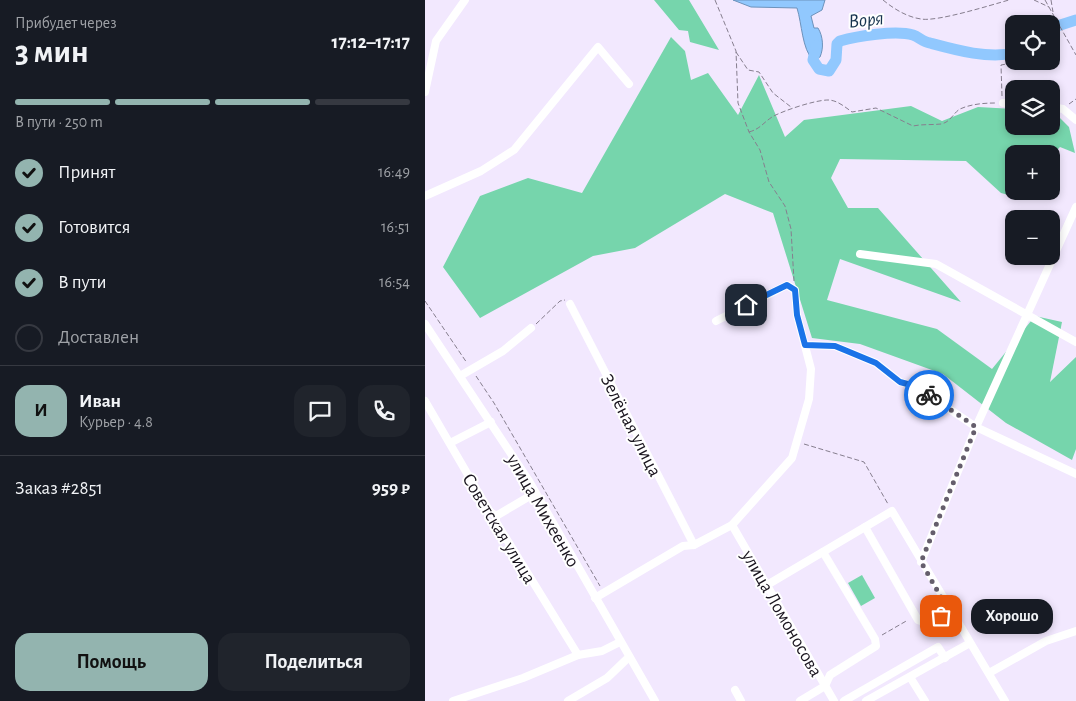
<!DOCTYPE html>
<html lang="ru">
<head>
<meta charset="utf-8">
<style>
  body { margin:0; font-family:"Alegreya Sans",sans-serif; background:#20242c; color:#f1f3f6; height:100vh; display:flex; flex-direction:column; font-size:19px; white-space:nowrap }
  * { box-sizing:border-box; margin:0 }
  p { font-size:16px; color:#9ea1a6 }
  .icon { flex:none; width:28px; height:28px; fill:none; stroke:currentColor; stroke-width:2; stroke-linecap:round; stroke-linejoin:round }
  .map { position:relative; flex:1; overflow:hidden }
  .sheet { display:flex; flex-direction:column; background:#171b24; width:425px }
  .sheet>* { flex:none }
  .buttons { position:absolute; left:580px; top:15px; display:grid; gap:10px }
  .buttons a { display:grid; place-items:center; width:55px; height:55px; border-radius:10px; background:#171b24; box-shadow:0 2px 8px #0003; font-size:25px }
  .pin { position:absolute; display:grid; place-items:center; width:42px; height:42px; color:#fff; margin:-21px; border-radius:10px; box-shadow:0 2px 8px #0006 }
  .courier { position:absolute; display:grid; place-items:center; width:50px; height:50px; margin:-25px; border:4px solid #1a73e8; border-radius:50%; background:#fff; color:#222; box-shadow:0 1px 6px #0007 }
  .bubble { position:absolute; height:35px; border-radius:15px; background:#171b24; box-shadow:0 2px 8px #0003; font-size:16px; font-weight:700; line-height:35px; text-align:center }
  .summary em { font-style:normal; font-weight:700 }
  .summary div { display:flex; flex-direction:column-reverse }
  .summary { display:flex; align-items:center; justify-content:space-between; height:85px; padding:0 15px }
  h1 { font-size:32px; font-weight:700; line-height:38px }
  .bar { display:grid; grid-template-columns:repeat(4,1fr); gap:8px 5px; align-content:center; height:60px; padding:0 15px }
  .bar i { height:6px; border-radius:4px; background:#363941 }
  .bar .active { background:#93b4af }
  .bar p { grid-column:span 4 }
  .line { display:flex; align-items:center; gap:12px; padding:0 15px; border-top:1px solid #363941 }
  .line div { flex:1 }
  .round { display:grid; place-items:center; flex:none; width:52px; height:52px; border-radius:15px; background:#20242c }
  ol { padding:0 15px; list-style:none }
  li { display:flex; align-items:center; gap:15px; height:55px }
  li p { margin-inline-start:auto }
  li .icon { padding:5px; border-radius:50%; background:#93b4af; color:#111; stroke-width:4 }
  li:last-child { color:#9ea1a6 }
  li i { width:28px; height:28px; border:2px solid #363941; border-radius:50% }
  .cta { display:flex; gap:10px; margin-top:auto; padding:10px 15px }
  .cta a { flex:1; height:58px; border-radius:15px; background:#93b4af; color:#111; font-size:20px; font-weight:700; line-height:58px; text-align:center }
  .cta a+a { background:#20242c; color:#f1f3f6 }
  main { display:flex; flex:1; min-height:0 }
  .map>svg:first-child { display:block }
  .green { fill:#76d5ac }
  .water { fill:#91c8fe; stroke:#6d92bb }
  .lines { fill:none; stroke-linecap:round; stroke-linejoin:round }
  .river { stroke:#91c8fe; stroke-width:11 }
  .path { stroke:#867e8e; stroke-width:1; stroke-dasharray:5 2.5; stroke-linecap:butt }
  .minor { stroke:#fff; stroke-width:8 }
  .done { stroke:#655e6c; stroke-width:5; stroke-dasharray:0 9 }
  .route { stroke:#1a73e8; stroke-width:6 }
  .labels { text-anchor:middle; stroke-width:4; stroke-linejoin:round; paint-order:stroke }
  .street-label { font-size:19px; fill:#19141e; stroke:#fff }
  .water-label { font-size:20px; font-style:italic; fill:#16334e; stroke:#fff }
</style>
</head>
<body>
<main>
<section class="sheet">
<div class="summary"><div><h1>3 мин</h1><p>Прибудет через</p></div><em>17:12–17:17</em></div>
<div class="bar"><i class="active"></i><i class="active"></i><i class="active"></i><i></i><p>В пути · 250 m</p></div>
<ol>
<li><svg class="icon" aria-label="check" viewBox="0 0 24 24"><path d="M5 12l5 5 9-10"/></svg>Принят<p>16:49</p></li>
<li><svg class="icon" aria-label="check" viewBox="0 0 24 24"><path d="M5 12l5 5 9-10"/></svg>Готовится<p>16:51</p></li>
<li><svg class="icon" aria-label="check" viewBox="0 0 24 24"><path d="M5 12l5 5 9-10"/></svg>В пути<p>16:54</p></li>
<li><i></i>Доставлен</li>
</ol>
<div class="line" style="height:90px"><b class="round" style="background:#93b4af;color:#111">И</b><div><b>Иван</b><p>Курьер · 4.8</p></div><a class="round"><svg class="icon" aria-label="chat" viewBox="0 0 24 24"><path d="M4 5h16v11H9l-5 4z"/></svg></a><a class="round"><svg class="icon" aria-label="phone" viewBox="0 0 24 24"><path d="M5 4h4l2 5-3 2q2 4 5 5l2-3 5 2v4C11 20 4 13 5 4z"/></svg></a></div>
<div class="line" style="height:65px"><div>Заказ #2851</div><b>959 ₽</b></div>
<div class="cta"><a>Помощь</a><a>Поделиться</a></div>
</section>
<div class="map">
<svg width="651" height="701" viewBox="0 0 651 701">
  <rect width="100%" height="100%" fill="#f2e8fe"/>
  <g class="green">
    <path d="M229 0H264L294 50 265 42 263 31 254 30Z"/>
    <path d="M246 37 260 51 266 80 283 73 313 115 334 75 360 137 379 120 486 106 517 121 553 107 589 109V126H626V112H629L644 127 650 153 635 147 626 156V154H589V191H603L599 199 576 193 541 161 415 159 406 178 423 208H453L536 302 415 259 402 300 512 329 567 369 610 316 637 322 625 382 651 357V449L647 460 581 423 518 374 435 344 387 338 348 213 300 194 210 248 168 256 55 318 18 267 55 196 103 178 157 193Z"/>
    <path d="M437 575 450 598 436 606 423 583Z"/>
  </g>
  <path class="water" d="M308 0H400L397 10 386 16 389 28H393C398 36 399 48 395 57L388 60C377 49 377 24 372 8L326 7Z"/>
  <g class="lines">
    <g class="river">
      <path d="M626 28 651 20"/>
      <path d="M391 46 388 60 394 69 404 71 411 60 412 44 415 41C432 36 471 30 488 35 494 37 498 42 505 43 531 50 563 59 589 53"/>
    </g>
    <g class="path">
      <path d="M290 0 311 51 313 103 324 132 335 150 344 182 360 206 366 229 369 281"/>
      <path d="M458 0C469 9 482 17 496 19 512 22 566 5 584 0"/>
      <path d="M609 0 624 7"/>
      <path d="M620 0 651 55"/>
      <path d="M626 0 628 12"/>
      <path d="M626 48H627"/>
      <path d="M311 52 323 70 334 72 348 93 366 107"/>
      <path d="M577 96 576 65 599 61"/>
      <path d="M644 104 651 99"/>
      <path d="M324 132C335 129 338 123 347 117 357 111 390 100 403 100 412 100 420 107 427 112L451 108 488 126C498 124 507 125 516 124 526 122 528 113 535 109 546 104 559 103 571 103"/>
      <path d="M0 301 42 363"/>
      <path d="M111 324 135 301 140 300"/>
      <path d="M51 376 69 403 175 586"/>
      <path d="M379 444 439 462 463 504"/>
      <path d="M457 635 483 620"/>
    </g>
    <g class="minor">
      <path d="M0 92 11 41 40 0"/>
      <path d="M578 103 589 104"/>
      <path d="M626 107 638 109 651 120"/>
      <path d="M0 196 56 171 89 150 173 47 204 84"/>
      <path d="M435 254 511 264 651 342"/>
      <path d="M145 304 269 545"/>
      <path d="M0 324 104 481 230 701"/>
      <path d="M380 345 410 346 451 363 475 382 490 386 551 427 651 474"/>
      <path d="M35 376 78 351 106 328"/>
      <path d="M0 401 64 511 71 516V522L153 655"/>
      <path d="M25 443 66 422"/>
      <path d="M71 516 110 493"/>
      <path d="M307 525 409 701"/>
      <path d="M440 527 493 620C505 625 514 617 524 611"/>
      <path d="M496 562 551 427 651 207"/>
      <path d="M342 585 467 511 580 701"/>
      <path d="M170 598 258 546 269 545 307 525 367 458 384 399 386 369 372 315 370 290 362 285 291 321"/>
      <path d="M564 673 621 641 651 631"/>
      <path d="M485 677 500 701"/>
      <path d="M310 690 316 701"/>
      <path d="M28 701 98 678 153 655 177 651 195 642"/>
      <path d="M143 701 182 678 204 657"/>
      <path d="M375 701 400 686 405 675 451 646 450 639 398 552"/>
      <path d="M419 701 513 647 520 658"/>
      <path d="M441 701 545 643"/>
    </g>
  </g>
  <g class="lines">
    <path class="done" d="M504 395 551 427 496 562 524 611 516 616"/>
    <path class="route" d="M321 305 362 285 370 290 372 315 380 345 410 346 451 363 475 382 490 386 504 395"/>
  </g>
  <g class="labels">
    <g class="street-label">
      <text transform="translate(207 425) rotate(63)" y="7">Зелёная улица</text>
      <text transform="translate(119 510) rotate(60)" y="7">улица Михеенко</text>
      <text transform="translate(75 528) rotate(59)" y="7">Советская улица</text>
      <text transform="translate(358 613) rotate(60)" y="7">улица Ломоносова</text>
    </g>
    <g class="water-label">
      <text transform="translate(441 19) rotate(-6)" y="7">Воря</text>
    </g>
  </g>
</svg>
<div class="buttons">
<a><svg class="icon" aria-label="locate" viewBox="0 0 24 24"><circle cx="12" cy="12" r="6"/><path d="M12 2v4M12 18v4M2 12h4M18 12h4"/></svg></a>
<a><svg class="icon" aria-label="layers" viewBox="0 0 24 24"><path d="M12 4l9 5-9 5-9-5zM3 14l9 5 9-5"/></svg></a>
<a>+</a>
<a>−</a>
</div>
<div class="pin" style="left:516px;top:616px;background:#ea580c"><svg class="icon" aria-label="bag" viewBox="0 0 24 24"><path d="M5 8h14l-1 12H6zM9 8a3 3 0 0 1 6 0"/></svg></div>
<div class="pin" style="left:321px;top:305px;background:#1f2937"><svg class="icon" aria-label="home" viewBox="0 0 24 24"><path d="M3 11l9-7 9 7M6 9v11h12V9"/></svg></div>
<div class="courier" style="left:504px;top:395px"><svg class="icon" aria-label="bike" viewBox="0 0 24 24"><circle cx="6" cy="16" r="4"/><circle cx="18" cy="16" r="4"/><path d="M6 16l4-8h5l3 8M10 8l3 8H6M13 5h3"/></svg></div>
<div class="bubble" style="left:546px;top:599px;width:82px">Хорошо</div>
</div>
</main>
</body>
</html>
